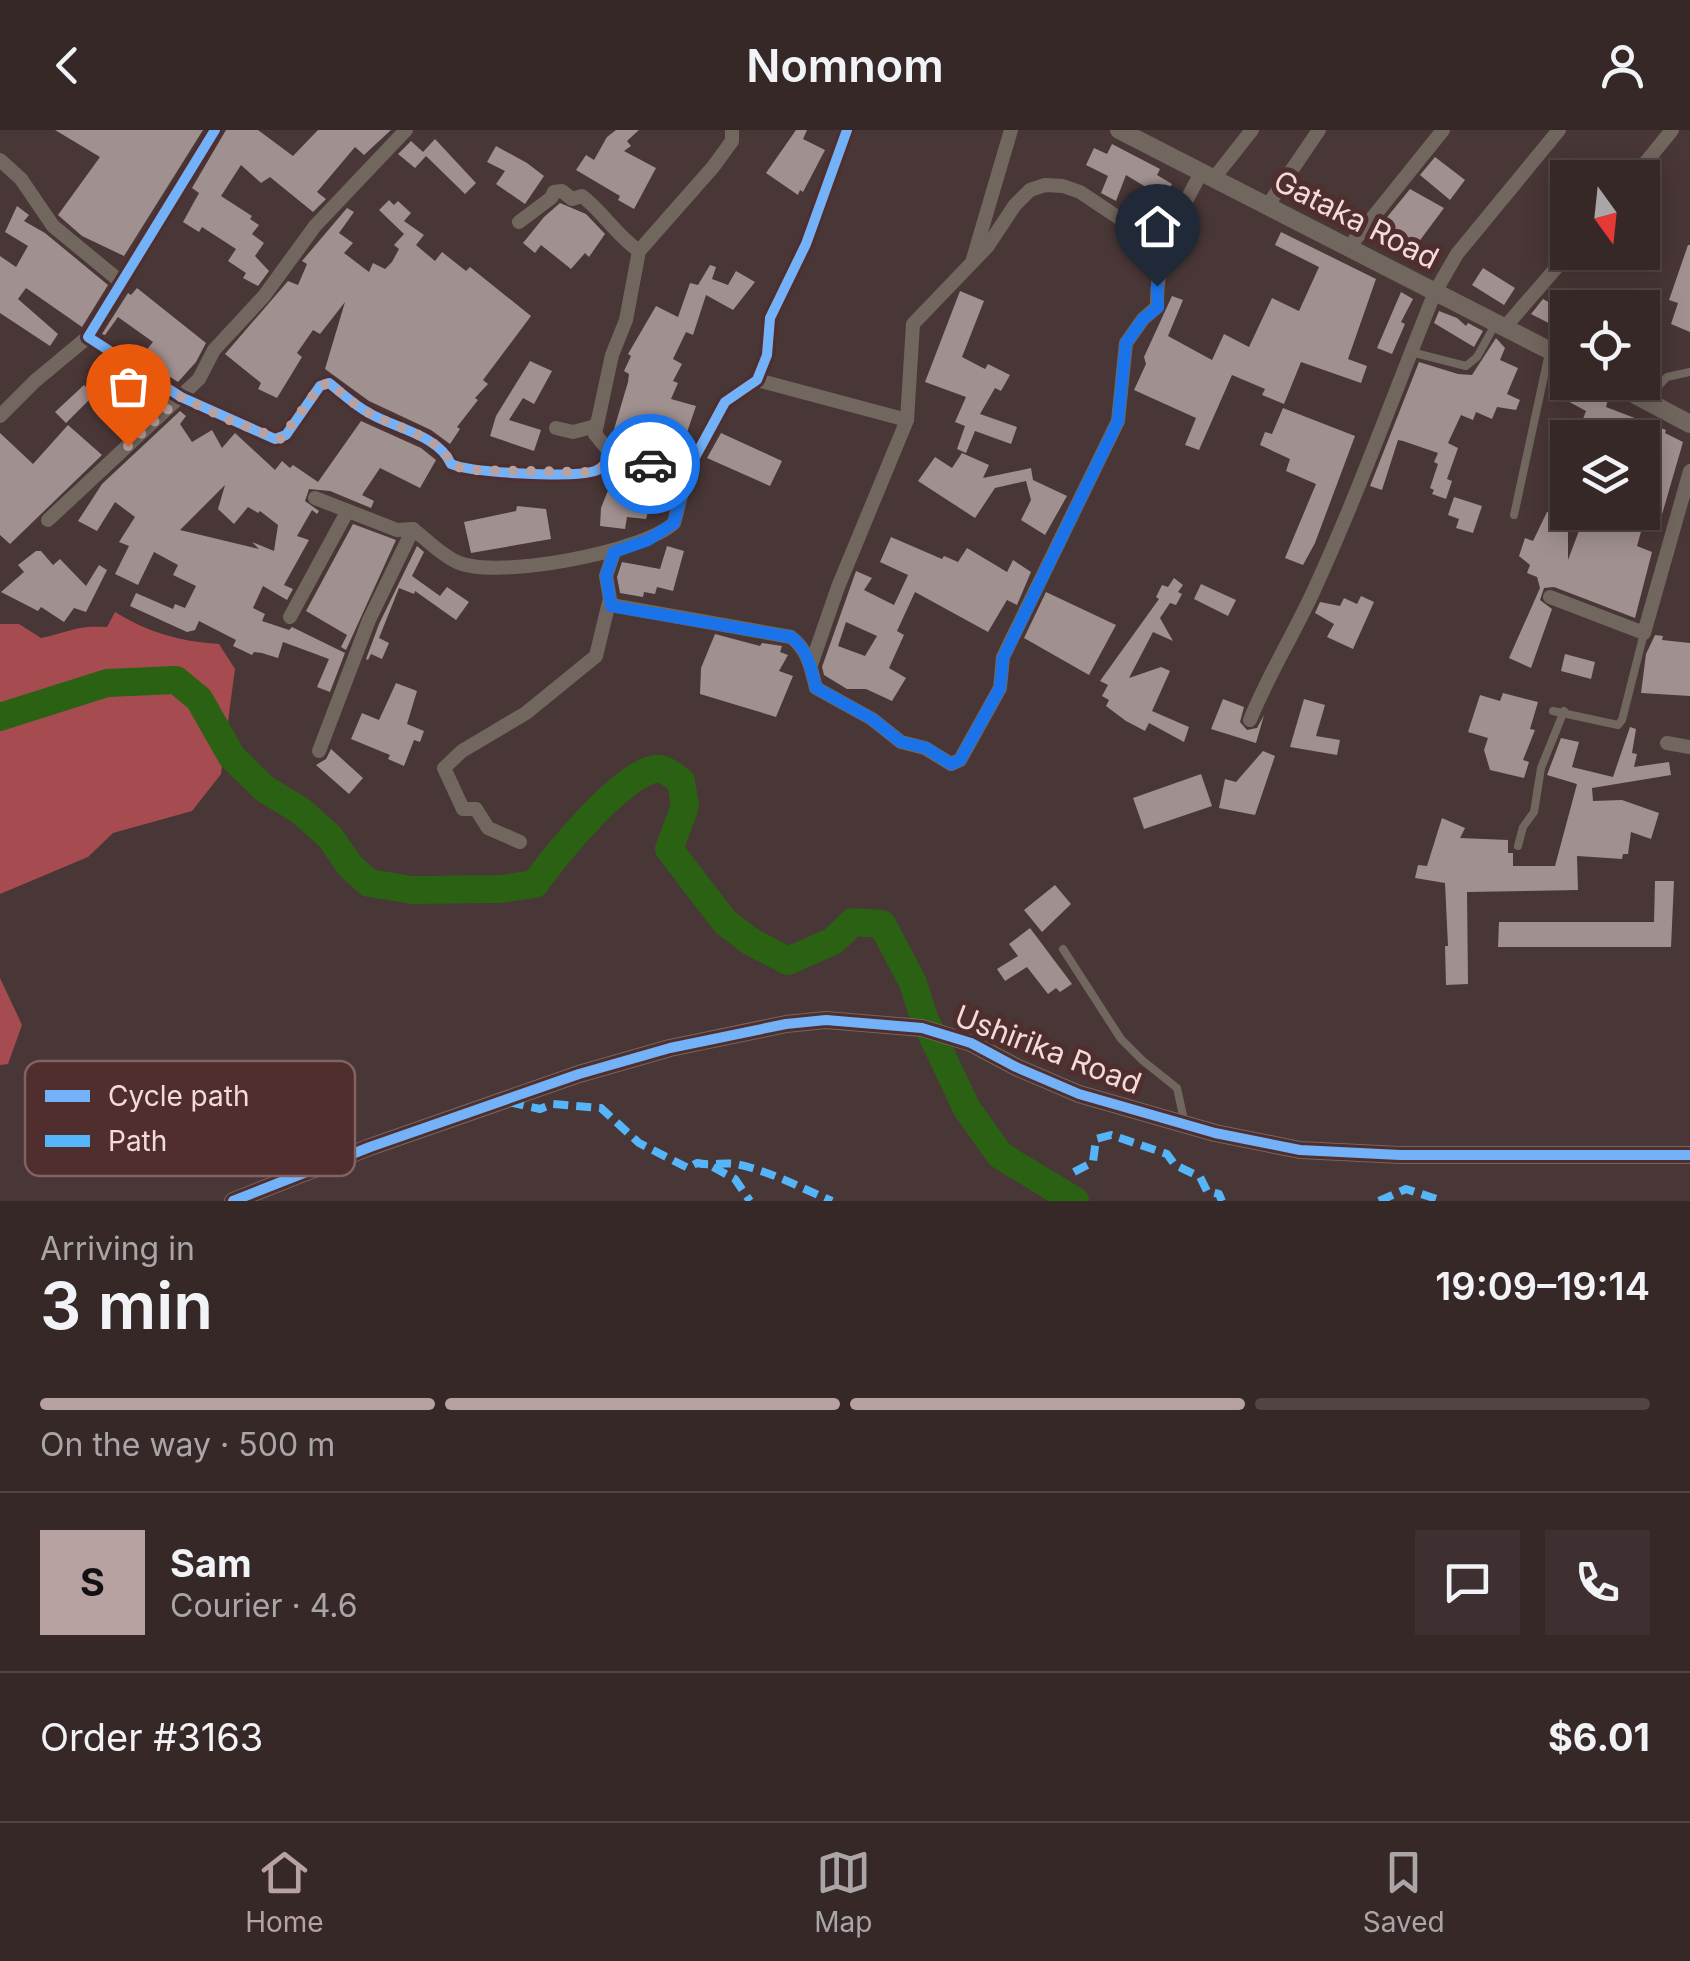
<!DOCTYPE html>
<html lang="en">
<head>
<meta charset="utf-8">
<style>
  body { margin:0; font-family:Inter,sans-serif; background:#3e3030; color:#f1f3f6; height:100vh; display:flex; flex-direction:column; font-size:38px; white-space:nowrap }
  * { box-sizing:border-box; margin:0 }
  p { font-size:32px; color:#aaa6a8 }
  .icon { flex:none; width:55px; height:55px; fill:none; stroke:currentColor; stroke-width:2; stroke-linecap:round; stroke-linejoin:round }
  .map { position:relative; height:1071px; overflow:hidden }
  .sheet { display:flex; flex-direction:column; background:#372828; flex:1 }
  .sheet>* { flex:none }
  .needle { width:65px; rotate:165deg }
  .controls { position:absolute; left:1550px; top:30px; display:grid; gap:20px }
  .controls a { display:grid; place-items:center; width:110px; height:110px; border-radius:0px; background:#372828; box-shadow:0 5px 25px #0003,0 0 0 2px #514445; font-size:50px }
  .pin { position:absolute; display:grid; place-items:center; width:85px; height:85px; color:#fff; margin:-102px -42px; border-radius:50% 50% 50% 0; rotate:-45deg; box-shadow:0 0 10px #0007 }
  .pin .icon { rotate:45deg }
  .courier { position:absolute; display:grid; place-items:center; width:100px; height:100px; margin:-50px; border:8px solid #1a73e8; border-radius:50%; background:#fff; color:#222; box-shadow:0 2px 12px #0007 }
  .summary em { font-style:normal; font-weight:600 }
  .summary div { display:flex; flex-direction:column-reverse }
  .summary { display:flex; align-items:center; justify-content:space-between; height:170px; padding:0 40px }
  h1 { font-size:65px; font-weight:600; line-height:75px }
  .bar { display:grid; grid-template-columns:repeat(4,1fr); gap:15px 10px; align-content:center; height:120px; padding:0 40px }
  .bar i { height:12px; border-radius:8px; background:#514445 }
  .bar .active { background:#b8a1a1 }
  .bar p { grid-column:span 4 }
  .line { display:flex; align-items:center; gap:25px; padding:0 40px; border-top:2px solid #514445 }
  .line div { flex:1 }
  .round { display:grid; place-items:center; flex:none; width:105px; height:105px; border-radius:0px; background:#3e3030 }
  header { display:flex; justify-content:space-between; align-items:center; height:130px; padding:0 40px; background:#372828; font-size:45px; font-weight:600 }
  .tab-bar { display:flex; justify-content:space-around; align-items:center; height:140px; border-top:2px solid #514445; background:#372828; font-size:28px; color:#aaa6a8 }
  .tab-bar a { display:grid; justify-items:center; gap:5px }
  .tab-bar .active { color:#b8a1a1 }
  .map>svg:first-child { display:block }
  .forest { fill:#a64c51 }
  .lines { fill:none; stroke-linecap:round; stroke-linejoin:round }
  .river { stroke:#2a6113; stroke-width:28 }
  .building { fill:#a19090; fill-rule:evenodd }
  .service { stroke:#72675e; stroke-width:8 }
  .minor { stroke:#72675e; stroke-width:14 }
  .tertiary { stroke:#72675e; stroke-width:18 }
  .quiet { stroke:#56b5f8; stroke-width:8; stroke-dasharray:15 8; stroke-linecap:butt }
  .cycleway-casing { stroke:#512e2e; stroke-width:16 }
  .cycleway { stroke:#73b2f8; stroke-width:10 }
  .done { stroke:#b8a1a1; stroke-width:10; stroke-dasharray:0 18 }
  .route { stroke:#1a73e8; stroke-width:12 }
  .labels { text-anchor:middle; stroke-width:10; stroke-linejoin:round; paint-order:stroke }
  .street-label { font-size:30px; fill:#f3dbdb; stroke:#512e2e }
  .key { fill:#512e2e; stroke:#826262; stroke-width:2.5 }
  .key-label { font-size:28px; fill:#f3dbdb }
</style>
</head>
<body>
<header><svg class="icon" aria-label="back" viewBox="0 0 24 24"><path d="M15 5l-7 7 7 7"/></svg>Nomnom<svg class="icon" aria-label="person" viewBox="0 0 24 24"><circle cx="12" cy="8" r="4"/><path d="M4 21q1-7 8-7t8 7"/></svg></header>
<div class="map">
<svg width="1690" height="1071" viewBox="0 0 1690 1071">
  <rect width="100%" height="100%" fill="#493636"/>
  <g class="forest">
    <path d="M115 482C147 502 181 512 219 514L235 539 221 644 192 681 113 703 88 727 0 764V494H19L41 508C70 502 75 495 107 497Z"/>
    <path d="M0 848 22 895 8 934 0 935Z"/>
  </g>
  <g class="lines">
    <path class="river" d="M0 587 107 553 176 550 199 569 232 627 265 659 301 681 330 707 350 736 369 753 412 760 500 759 535 754C552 729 630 633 661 639 667 640 676 648 681 651L685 676 669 719 725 792 750 811 788 831 833 811 853 792 882 794 913 853 924 888 967 979 1000 1025 1075 1071"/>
  </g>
  <g class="building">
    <path d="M55 0H203L124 126 82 106 58 85 100 27Z"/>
    <path d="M226 0H258L293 26 318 0H391L364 25 355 17 317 62 326 69 313 82 270 47 261 53 241 35 221 66 252 86 250 89 259 95 252 104 264 113 255 126 269 141 258 156 243 148 246 143 228 131 236 119 202 97 199 102 183 92 199 63 192 58Z"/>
    <path d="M616 0H639L627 11 631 16 624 21 656 38 634 79 618 70 620 66 576 40 586 25 594 30 607 7Z"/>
    <path d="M796 0H807L803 9 825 20 803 62 800 60 798 65 766 43Z"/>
    <path d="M435 9 476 53 465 64 426 26 415 38 398 24 411 11 423 22Z"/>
    <path d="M1112 14 1160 39 1157 45 1172 54 1164 68 1126 45 1116 71 1101 63 1108 46 1086 35 1094 18 1107 24Z"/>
    <path d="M496 16 527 33 544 46 525 74 496 54 505 41 487 32Z"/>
    <path d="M1435 27 1465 50 1450 70 1420 45Z"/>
    <path d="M1410 59 1444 78 1412 121 1375 102Z"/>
    <path d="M389 70 394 75 398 71 411 83 404 91 424 105 416 115 435 131 442 122 466 141 470 137 531 186 483 250 488 254 475 268 478 270 457 297 460 299 450 314 431 300 369 271 325 239 345 172 320 204 313 200 297 223 302 227 277 268 258 259 261 253 225 224 288 151 298 155 307 134 302 131 347 78 354 82 339 103 353 113 344 123 369 142 373 133 385 139 392 132 399 119 394 115 404 104 379 80Z"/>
    <path d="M560 73 586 84 605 104 589 127 585 123 571 139 541 115 535 123 523 113 544 87Z"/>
    <path d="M17 76 29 85 24 91 45 103 108 155 82 197 26 158 18 169 58 204 50 216 0 183V126L16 137 28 116 5 102Z"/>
    <path d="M1281 102 1376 149 1348 229 1367 236 1361 253 1301 232 1284 274 1262 265 1265 259 1232 245 1199 320 1185 315 1196 288 1134 260 1146 234 1144 227 1172 166 1183 170 1168 206 1212 230 1224 204 1249 217 1272 168 1299 181 1319 137 1275 115Z"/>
    <path d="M1688 115H1690V202L1671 194 1678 173 1669 170Z"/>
    <path d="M710 135 716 137 712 149 728 155 736 141 755 152 733 180 706 165 693 205 686 202 673 229 682 234 673 251 678 253 671 269 696 276 678 329 620 317 615 312 617 308 612 306 628 252 629 244 624 241 631 226 628 224 656 176 678 187 690 153 698 155Z"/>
    <path d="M1483 138 1515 158 1504 175 1472 155Z"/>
    <path d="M137 158 206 213 196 232 178 252 140 228 153 212 118 187 105 205 102 204 128 163 131 165Z"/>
    <path d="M960 161 984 171 962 227 985 239 988 234 1010 245 1001 261 995 258 980 284 1017 297 1011 314 975 301 966 323 957 319 965 296 955 292 966 267 925 252Z"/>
    <path d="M1401 162 1413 169 1401 192 1405 194 1392 224 1377 218Z"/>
    <path d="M1543 169 1568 183V203L1531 184Z"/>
    <path d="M1439 181 1457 188 1466 196 1468 193 1483 201 1474 217 1434 193Z"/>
    <path d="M1496 208 1505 218 1500 230 1518 238 1507 264 1520 270 1516 280 1497 277 1492 289 1476 282 1473 290 1461 285 1448 313 1458 318 1447 349 1452 351 1446 369 1432 364 1434 360 1430 358 1438 334 1434 332 1438 323 1403 311 1398 310 1382 360 1370 356 1419 232 1458 244 1472 245Z"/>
    <path d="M530 231 552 241 534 274 523 268 509 290 541 300 534 321 490 306 496 286Z"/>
    <path d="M115 247 143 271 141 274 148 282 139 291 105 260Z"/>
    <path d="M1556 249 1608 269 1606 277 1666 300 1665 303 1683 312 1661 388 1646 384 1637 416 1652 422 1635 488 1554 457 1544 458 1540 470 1552 479 1531 538 1509 528 1540 458 1537 447 1527 443 1530 435 1519 426 1525 408 1533 411 1547 382H1568V430L1586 382H1642V308H1596L1579 299 1586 281 1551 262Z"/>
    <path d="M84 255 94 265 66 293 55 282Z"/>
    <path d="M1283 278 1355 306 1315 413 1303 435 1285 428 1316 354 1286 341 1290 329 1260 315 1265 302 1272 304Z"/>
    <path d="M180 281 186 286 180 294 192 312 212 300 222 318 235 303 275 340 282 331 290 338 293 335 318 352 361 291 421 318 436 330 420 358 380 338 362 365 374 371 371 378 330 361 309 359 305 371 319 381 317 384 312 380 297 406 309 410 284 455 293 459 287 470 263 456 253 478 265 484 262 491 289 500 292 497 345 523 330 562 317 557 329 529 283 512 278 528 262 523 254 522 252 525 233 516 236 510 199 491 195 500 187 502 130 476 136 463 173 479 175 474 185 478 196 456 173 445 178 435 154 422 138 455 115 444 129 416 119 412 135 387 115 372 97 401 78 391 102 354ZM225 355 218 379 234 394 248 377 258 383 260 381 278 395 274 421 252 412 259 419 180 400Z"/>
    <path d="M68 295 102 325 10 414 0 405V303L33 334Z"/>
    <path d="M721 303 782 331 770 356 707 328Z"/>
    <path d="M962 323 989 335 983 348 1031 338 1033 350 1067 366 1045 405 1021 390 1031 370 1026 351 995 358 975 388 918 351 935 327 952 338Z"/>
    <path d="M617 338 668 349 666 358 656 355 646 389 627 387 625 399 600 396 601 378Z"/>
    <path d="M1454 367 1482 376 1473 403 1456 398 1459 389 1448 385Z"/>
    <path d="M517 376 546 379 551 409 471 423 464 392 516 381Z"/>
    <path d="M353 394 396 410 346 520 341 517 347 505 306 481Z"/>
    <path d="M891 407 942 429 944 426 958 432 967 418 1007 442 1013 430 1031 442 1017 475 1007 470 988 502 915 462 897 501 904 505 889 538 906 548 892 571 866 559H847L824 545 822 537 856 441 872 448 864 460 894 475 908 445 880 432ZM846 492 877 506 865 526 838 516Z"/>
    <path d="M417 416 424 422 412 446 440 466 447 457 469 472 456 490 415 461 414 464 399 458 379 508 389 513 382 529 371 524 368 530 366 529 379 494Z"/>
    <path d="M667 416 684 421 673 461 657 457 655 464 644 462 643 467 620 463 617 447 622 432 660 439Z"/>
    <path d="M36 421H41L53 435 60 429 86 456 99 435 107 440 86 482 74 478 64 492 41 477 38 481 1 462 24 442 18 435Z"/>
    <path d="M1174 448 1183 455 1178 462 1182 464 1176 475 1170 473 1160 488 1173 511 1153 502 1129 548 1161 537 1170 541 1152 581 1189 597 1184 612 1149 593 1145 601 1126 591 1106 576 1109 570 1102 566 1108 555 1100 551 1159 469 1156 467 1162 455 1168 457Z"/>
    <path d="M1201 454 1236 470 1228 486 1194 469Z"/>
    <path d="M1046 462 1116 495 1089 545 1024 508Z"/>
    <path d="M1361 466 1374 472 1353 519 1327 507 1334 494 1315 483 1320 472 1340 476 1344 468 1357 474Z"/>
    <path d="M715 504 760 516 762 513 782 516 780 522 788 525 779 541 793 546 776 587 700 564 701 538Z"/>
    <path d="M1655 505 1663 506 1662 510 1690 513V566L1641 563 1646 524Z"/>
    <path d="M1565 524 1595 532 1591 549 1561 541Z"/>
    <path d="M396 553 417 561 407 594 424 601 420 612 414 610 404 636 388 629 390 625 351 609 362 583 379 590Z"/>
    <path d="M1503 563 1538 572 1530 599 1535 600 1523 630 1529 632 1524 648 1490 640 1484 620 1488 608 1468 602 1480 565 1500 571Z"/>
    <path d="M1223 569 1244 577 1240 592 1247 600 1257 598 1264 585 1256 613 1211 599Z"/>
    <path d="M1304 569 1325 575 1316 606 1340 610 1337 625 1290 617Z"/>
    <path d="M1630 597 1636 599 1632 623 1637 624 1634 637 1669 632 1671 645 1592 658 1593 671 1622 670 1659 683 1651 709 1631 702 1628 724H1623L1622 729 1577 726 1578 760 1467 762 1468 854 1446 855 1445 816H1448L1445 753 1415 748 1418 735 1427 736 1442 688 1465 698 1460 708 1508 710V723H1513V736H1555L1577 654 1547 645 1561 608 1579 612 1572 637 1613 647Z"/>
    <path d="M331 619 363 648 349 664 316 635 326 629Z"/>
    <path d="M1263 621 1275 626 1255 685 1219 678 1225 649 1236 652Z"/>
    <path d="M1201 644 1212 676 1144 699 1133 668Z"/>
    <path d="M1655 751H1674L1671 817H1498L1499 792H1654Z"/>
    <path d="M1055 755 1071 774 1042 802 1024 780Z"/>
    <path d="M1030 798 1072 854 1060 862 1056 858 1048 864 1027 837 1005 851 997 839 1018 826 1009 814Z"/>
  </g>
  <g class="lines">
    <g class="service">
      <path d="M1411 222 1466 236 1477 227 1496 193"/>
      <path d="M1645 270 1667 247 1690 242"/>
      <path d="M1514 385 1549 223"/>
      <path d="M1553 581 1618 595 1622 590 1644 503"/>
      <path d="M1518 716 1523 697 1534 682 1541 638 1564 581"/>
      <path d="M1063 819 1121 909 1142 930 1177 958 1184 990"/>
    </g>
    <g class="minor">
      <path d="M215 0 88 207 181 267 275 309 286 305 320 256 329 253C342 263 354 275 369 283 394 298 439 305 451 334 472 343 573 348 595 341 603 338 608 333 613 326L687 342 725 272 757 250 767 225 770 188 806 114 847 0"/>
      <path d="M0 30 21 49 53 96 121 152"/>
      <path d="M1214 48 1252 0"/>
      <path d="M1633 48 1672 0"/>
      <path d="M1268 75 1319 0"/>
      <path d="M519 92 551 68 554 62 562 61 572 69 582 66C604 83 616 105 639 121"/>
      <path d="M1349 117 1443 0"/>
      <path d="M973 129 1011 0"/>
      <path d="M1505 197 1570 122"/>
      <path d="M757 250 907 290"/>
      <path d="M0 286 35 251 88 207"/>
      <path d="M556 298 573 302 596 296 597 292"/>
      <path d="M613 326 595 304 612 225 626 190 639 121 713 37 732 11V0"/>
      <path d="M315 368 397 400 413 399"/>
      <path d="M48 390 199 249 214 220 264 166 315 96 406 0"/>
      <path d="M614 422 606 446 611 475 791 507C808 520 811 538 816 558L872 589 901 612 925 618 951 634 960 630 1000 558 1003 527 1118 291 1126 213 1143 189 1157 177C1156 121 1177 88 1202 41"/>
      <path d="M1550 467 1644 503 1690 341"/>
      <path d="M290 487 347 382"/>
      <path d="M811 535 838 457 907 290 913 194 987 117 1015 75 1030 60 1045 55 1063 56 1080 62 1164 118"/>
      <path d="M1250 590C1268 545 1294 504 1314 460 1359 362 1395 261 1435 162L1457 124 1559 0"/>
      <path d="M1667 613 1690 617"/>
      <path d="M319 621 369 490 413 399C427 410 441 425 457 432 496 450 643 422 674 393L687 342"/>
      <path d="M520 712 488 698 476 679H463L444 638 462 621 526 583 596 526 609 472"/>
    </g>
    <g class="tertiary">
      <path d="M1119 0 1568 230"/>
      <path d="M1611 252 1690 294"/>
      <path d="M233 1071 370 1017 579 944 670 918 786 894 826 890 922 898 971 913 1016 937 1079 964 1215 1003 1300 1020 1400 1025H1690"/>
    </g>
    <g class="quiet">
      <path d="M509 972 540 979 553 974 601 978 639 1013 688 1038 697 1033C711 1036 723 1032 736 1034 770 1041 801 1058 832 1071"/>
      <path d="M713 1037 735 1049 750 1071"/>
      <path d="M1074 1042 1093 1032 1096 1009 1111 1005 1167 1024 1175 1035 1200 1047 1207 1061 1219 1064 1222 1071"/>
      <path d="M1379 1071 1406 1059 1443 1071"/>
    </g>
    <defs>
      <g id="cycleway">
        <path d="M215 0 88 207 181 267 275 309 286 305 320 256 329 253C342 263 354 275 369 283 394 298 439 305 451 334 472 343 573 348 595 341 603 338 608 333 613 326L687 342 725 272 757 250 767 225 770 188 806 114 847 0"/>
        <path d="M233 1071 370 1017 579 944 670 918 786 894 826 890 922 898 971 913 1016 937 1079 964 1215 1003 1300 1020 1400 1025H1690"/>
      </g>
    </defs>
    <use href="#cycleway" class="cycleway-casing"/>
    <use href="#cycleway" class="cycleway"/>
  </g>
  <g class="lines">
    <path class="done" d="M128 316 181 267 231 291 281 309 320 256 329 253C342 263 354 275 369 283 394 298 439 305 451 334L466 340 588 342 606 335 613 326 650 334"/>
    <path class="route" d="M650 334 687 342 674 393 648 410 614 422 606 446 611 476 791 507C808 520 811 538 816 558L872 589 901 612 926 618 951 634 960 630 1000 558 1003 528 1118 291 1126 213 1143 189 1158 177 1157 156"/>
  </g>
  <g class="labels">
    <g class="street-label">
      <text transform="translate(1356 90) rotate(27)" y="10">Gataka Road</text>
      <text transform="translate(1048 920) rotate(21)" y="10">Ushirika Road</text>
    </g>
  </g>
  <rect x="25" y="931" width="330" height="115" rx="15" class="key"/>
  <rect x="45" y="960" width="45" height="12" fill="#73b2f8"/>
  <rect x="45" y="1005" width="45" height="12" fill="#56b5f8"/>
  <g class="key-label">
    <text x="108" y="976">Cycle path</text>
    <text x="108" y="1021">Path</text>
  </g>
</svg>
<div class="controls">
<a><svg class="needle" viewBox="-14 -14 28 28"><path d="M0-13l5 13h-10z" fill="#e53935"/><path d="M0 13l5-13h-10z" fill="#aaa6a8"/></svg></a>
<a><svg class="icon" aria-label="locate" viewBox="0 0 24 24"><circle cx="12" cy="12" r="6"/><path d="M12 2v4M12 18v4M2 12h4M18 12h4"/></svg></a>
<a><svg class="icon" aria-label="layers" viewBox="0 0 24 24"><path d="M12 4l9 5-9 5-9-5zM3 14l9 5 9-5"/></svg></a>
</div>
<div class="pin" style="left:128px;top:316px;background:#ea580c"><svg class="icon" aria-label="bag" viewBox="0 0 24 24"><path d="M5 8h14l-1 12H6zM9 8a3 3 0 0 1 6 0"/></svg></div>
<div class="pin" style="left:1157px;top:156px;background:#1f2937"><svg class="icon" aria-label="home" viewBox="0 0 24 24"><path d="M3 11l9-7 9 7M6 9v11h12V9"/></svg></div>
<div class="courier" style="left:650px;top:334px"><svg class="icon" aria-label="car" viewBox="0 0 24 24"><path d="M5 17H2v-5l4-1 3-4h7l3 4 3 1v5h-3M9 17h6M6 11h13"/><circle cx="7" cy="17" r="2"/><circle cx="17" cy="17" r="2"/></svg></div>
</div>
<section class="sheet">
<div class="summary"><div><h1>3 min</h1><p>Arriving in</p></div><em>19:09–19:14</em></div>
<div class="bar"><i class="active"></i><i class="active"></i><i class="active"></i><i></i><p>On the way · 500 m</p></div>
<div class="line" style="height:180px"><b class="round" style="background:#b8a1a1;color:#111">S</b><div><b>Sam</b><p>Courier · 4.6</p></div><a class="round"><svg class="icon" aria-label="chat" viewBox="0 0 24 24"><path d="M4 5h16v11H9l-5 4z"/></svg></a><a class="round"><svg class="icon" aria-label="phone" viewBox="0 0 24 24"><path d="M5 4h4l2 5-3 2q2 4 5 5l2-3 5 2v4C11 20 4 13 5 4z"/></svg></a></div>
<div class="line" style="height:130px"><div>Order #3163</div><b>$6.01</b></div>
</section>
<nav class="tab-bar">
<a class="active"><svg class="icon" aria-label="home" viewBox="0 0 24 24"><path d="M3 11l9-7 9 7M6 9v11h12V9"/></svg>Home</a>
<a><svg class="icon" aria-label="map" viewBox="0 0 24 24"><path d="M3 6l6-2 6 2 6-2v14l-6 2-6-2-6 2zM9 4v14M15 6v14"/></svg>Map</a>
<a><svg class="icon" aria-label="saved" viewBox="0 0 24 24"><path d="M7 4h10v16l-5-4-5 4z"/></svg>Saved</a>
</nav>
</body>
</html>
